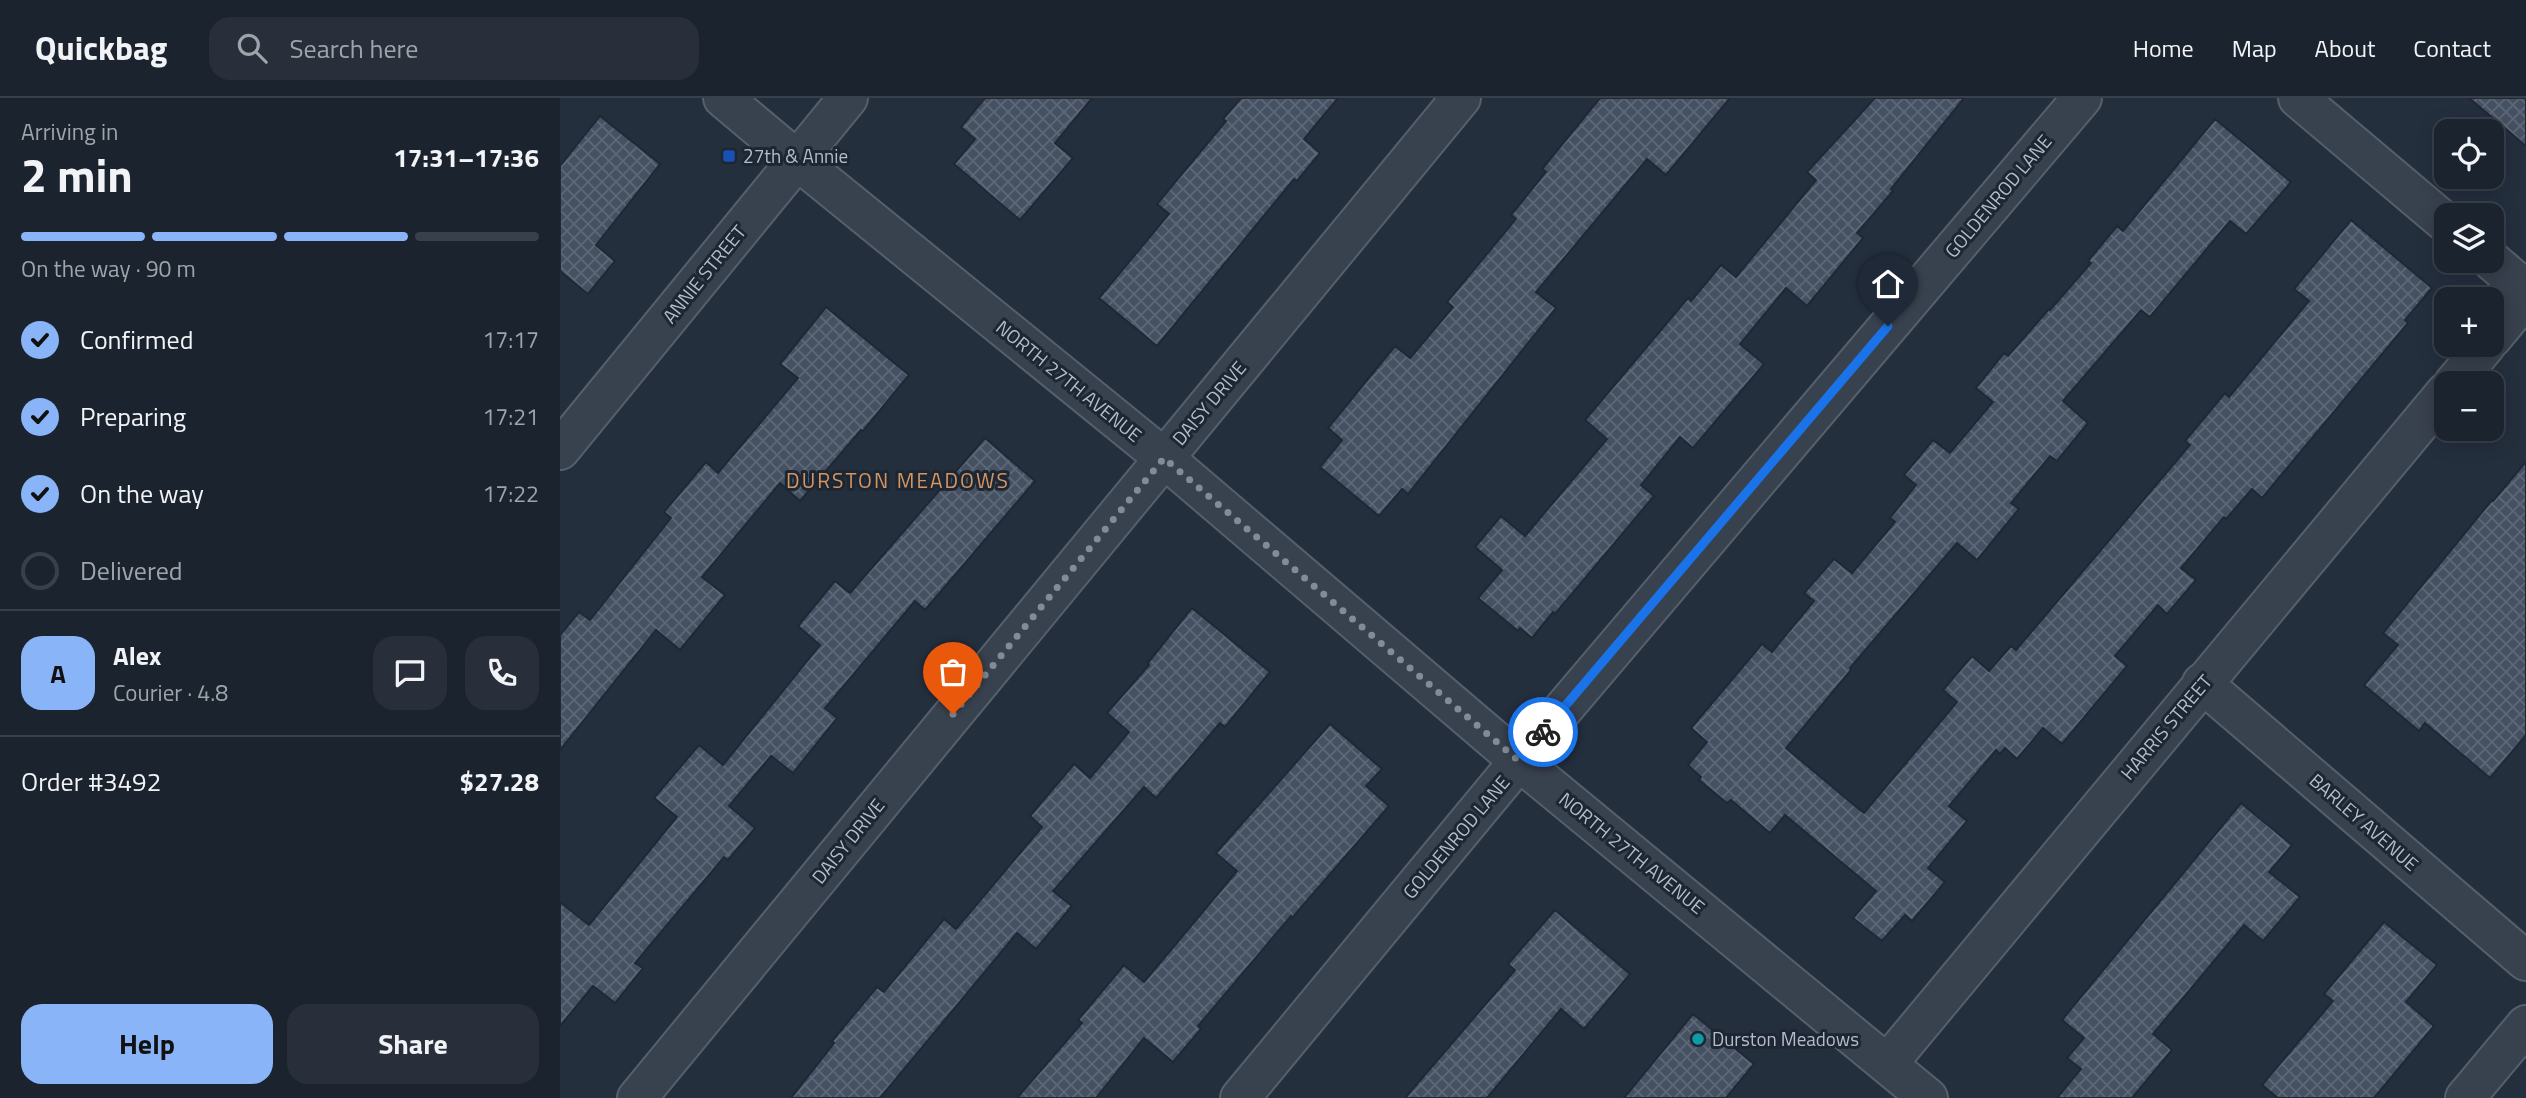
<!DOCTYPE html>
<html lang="en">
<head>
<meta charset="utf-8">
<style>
  body { margin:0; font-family:"Titillium Web",sans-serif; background:#282f3a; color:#f1f3f6; height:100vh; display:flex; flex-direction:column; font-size:26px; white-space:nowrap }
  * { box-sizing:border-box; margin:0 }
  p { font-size:23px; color:#a0a4aa }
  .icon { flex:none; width:38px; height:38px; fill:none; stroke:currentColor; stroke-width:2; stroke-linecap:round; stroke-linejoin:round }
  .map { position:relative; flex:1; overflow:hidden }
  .panel { display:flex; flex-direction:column; background:#1b232e; width:560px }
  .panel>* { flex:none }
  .controls { position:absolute; left:1874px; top:21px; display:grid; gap:14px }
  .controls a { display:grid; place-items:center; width:70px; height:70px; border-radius:14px; background:#1b232e; box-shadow:0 4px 18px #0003,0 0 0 2px #39404a; font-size:35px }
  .pin { position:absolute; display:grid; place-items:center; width:60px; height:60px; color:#fff; margin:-72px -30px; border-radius:50% 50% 50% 0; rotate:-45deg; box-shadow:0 0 7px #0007 }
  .pin .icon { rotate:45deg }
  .courier { position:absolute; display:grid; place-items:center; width:70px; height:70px; margin:-35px; border:5px solid #1a73e8; border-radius:50%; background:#fff; color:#222; box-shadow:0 2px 9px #0007 }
  .overview em { font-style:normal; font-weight:700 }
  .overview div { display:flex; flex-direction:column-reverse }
  .overview { display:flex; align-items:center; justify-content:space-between; height:119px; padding:0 21px }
  h1 { font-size:46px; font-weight:700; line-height:52px }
  .bar { display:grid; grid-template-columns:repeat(4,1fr); gap:10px 7px; align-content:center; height:84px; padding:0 21px }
  .bar i { height:9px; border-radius:5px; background:#39404a }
  .bar .current { background:#8ab4f8 }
  .bar p { grid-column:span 4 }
  .line { display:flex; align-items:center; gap:18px; padding:0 21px; border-top:2px solid #39404a }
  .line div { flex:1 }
  .round { display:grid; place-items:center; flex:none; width:74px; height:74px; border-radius:21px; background:#282f3a }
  ol { padding:0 21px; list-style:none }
  li { display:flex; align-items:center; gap:21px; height:77px }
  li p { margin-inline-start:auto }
  li .icon { padding:7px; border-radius:50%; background:#8ab4f8; color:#111; stroke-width:4 }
  li:last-child { color:#a0a4aa }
  li i { width:38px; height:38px; border:4px solid #39404a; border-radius:50% }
  .button { display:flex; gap:14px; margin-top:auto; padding:14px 21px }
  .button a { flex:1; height:80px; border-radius:21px; background:#8ab4f8; color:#111; font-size:28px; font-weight:700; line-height:80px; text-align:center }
  .button a+a { background:#282f3a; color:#f1f3f6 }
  header { display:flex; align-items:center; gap:42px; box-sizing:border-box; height:98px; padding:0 35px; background:#1b232e; border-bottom:2px solid #39404a }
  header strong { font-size:33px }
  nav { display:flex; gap:38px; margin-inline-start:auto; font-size:24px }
  .search { width:490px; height:63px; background:#282f3a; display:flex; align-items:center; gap:18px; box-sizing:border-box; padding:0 24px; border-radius:21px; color:#a0a4aa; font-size:26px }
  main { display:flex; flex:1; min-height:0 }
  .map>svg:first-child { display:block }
  .building { fill:url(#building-cross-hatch); stroke:#1f2835; stroke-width:2 }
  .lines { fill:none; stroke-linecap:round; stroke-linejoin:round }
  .minor-casing { stroke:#565f6c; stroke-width:42 }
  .tertiary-casing { stroke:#565f6c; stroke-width:42 }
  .minor { stroke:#38414e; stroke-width:38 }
  .tertiary { stroke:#38414e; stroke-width:38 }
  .done { stroke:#828b98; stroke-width:7; stroke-dasharray:0 12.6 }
  .route { stroke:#1a73e8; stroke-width:9 }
  .transit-dot { fill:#1a4fb4; stroke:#1d2633; stroke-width:2.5 }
  .culture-dot { fill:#0f9aa8; stroke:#1d2633; stroke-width:2.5 }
  .labels { text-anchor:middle; stroke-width:6; stroke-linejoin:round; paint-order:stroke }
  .poi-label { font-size:19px; fill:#b4bcc9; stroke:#1d2633; text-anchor:start }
  .street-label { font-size:19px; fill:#b4bcc9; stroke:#1d2633 }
  .neighbourhood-label { font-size:21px; letter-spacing:2px; fill:#d59563; stroke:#1d2633 }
</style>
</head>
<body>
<header>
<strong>Quickbag</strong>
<div class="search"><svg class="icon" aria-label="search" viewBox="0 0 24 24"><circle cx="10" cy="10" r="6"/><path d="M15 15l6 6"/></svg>Search here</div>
<nav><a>Home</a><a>Map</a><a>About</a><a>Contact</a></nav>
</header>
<main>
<section class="panel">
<div class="overview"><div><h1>2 min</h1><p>Arriving in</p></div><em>17:31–17:36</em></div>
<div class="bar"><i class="current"></i><i class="current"></i><i class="current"></i><i></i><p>On the way · 90 m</p></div>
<ol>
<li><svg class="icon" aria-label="check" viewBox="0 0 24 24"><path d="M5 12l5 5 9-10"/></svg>Confirmed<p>17:17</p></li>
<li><svg class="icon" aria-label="check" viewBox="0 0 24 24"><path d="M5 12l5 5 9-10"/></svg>Preparing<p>17:21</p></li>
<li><svg class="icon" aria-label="check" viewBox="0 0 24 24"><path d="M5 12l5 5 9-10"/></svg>On the way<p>17:22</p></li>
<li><i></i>Delivered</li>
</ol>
<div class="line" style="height:126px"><b class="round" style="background:#8ab4f8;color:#111">A</b><div><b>Alex</b><p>Courier · 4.8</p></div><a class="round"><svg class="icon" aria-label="chat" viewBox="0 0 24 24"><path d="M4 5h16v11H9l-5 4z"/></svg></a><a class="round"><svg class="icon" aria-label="phone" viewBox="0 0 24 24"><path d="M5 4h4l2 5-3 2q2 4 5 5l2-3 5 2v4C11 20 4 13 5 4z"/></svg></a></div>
<div class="line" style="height:91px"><div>Order #3492</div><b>$27.28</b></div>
<div class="button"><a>Help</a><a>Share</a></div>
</section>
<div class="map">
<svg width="1966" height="1000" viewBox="0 0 1966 1000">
  <defs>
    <pattern id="building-cross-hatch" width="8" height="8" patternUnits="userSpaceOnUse" patternTransform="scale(1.75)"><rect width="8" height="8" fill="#455162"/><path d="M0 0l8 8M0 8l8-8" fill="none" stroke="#5d6877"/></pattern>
  </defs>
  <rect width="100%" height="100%" fill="#242f3e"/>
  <g class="building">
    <path d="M425 0H532L495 45 513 60 460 122 394 66 415 41 401 29Z"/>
    <path d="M681 0H778L744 41 760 55 737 83 734 81 597 248 539 200 609 116 597 106 666 23 663 21Z"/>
    <path d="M1040 0H1170L1106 77 1087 61 976 194 996 210 848 396 842 391 819 418 760 369 782 342 768 330 835 248 850 260 893 209 887 204 956 121 951 117 986 74 982 71Z"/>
    <path d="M1315 0H1404L1331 91 1333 93 1297 135 1303 140 1247 208 1226 190 1180 246 1204 266 1133 350 1120 339 1081 387 1094 398 995 516 993 514 972 540 960 530 958 533 918 500 942 472 915 449 941 418 965 438 1047 341 1025 322 1128 200 1131 203 1161 167 1176 179 1256 82 1247 74Z"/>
    <path d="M1909 0H1966V48Z"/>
    <path d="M40 18 100 66 36 147 55 163 28 196 0 173V68Z"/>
    <path d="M1655 21 1731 84 1686 136 1670 123 1590 219 1581 212 1503 303 1528 325 1497 363 1490 358 1451 405 1459 411 1417 462 1397 445 1290 570 1291 572 1226 650 1300 712 1304 715 1397 604 1383 592 1412 558 1429 573 1451 548 1456 552 1630 347 1625 343 1665 295 1669 299 1749 203 1734 191 1791 122 1872 190 1845 222 1848 225 1702 400 1692 391 1666 421 1664 419 1621 470 1636 482 1607 516 1598 507 1555 558 1567 568 1502 646 1483 630 1457 661 1445 650 1440 656 1436 652 1389 708 1407 723 1368 770 1385 784 1352 823 1345 817 1322 843 1293 820 1316 793 1225 717 1210 735 1171 702 1167 705 1139 682 1141 679 1128 667 1147 644 1131 630 1202 546 1212 554 1254 503 1244 495 1274 461 1292 475 1335 424 1330 420 1356 387 1344 377 1373 342 1390 355 1433 304 1416 290 1444 255 1448 258 1489 211 1490 212 1531 165 1528 163 1557 128 1563 133Z"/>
    <path d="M266 209 349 277 303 333 301 332 240 403 220 385 142 479 165 497 120 552 96 532 0 652V537L19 514 30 522 111 420 104 414 146 364 158 375 238 280 220 266Z"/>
    <path d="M425 340 475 383 365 512 355 503 265 610 277 620 233 675 211 658 169 708 195 730 168 762 164 759 75 865 83 870 55 905 33 888 0 928V804L29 827 117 719 94 700 139 647 163 667 260 547 238 528 275 483 290 495Z"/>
    <path d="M1966 364V637L1930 680 1865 625 1859 633 1804 587 1838 547 1823 535 1932 402 1933 403Z"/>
    <path d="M632 510 710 574 665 629 660 625 596 700 584 689 493 793 512 808 476 851 457 835 320 1000H231L274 945 272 943 317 889 324 894 384 821 396 831 482 729 470 718 514 666 530 680 569 634 547 615 589 567 588 565Z"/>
    <path d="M770 626 822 671 806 688 829 708 732 820 731 818 638 928 641 931 613 964 584 940 536 1000H457L522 925 518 922 564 867 584 884 677 773 656 755Z"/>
    <path d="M1681 705 1732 747 1709 774 1740 799 1703 843 1684 827 1593 936 1612 952 1572 1000H1497L1521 971 1507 960 1524 940 1502 922Z"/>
    <path d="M995 812 1070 876 1024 931 1001 911 927 1000H845L955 872 948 866Z"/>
    <path d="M1824 824 1877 867 1846 904 1874 928 1814 1000H1718L1702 987 1773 903 1764 896Z"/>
    <path d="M1133 916 1194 966 1166 1000H1064Z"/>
  </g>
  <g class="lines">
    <defs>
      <g id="minor">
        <path d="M1738 0 1886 125"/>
        <path d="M1932 163 1966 192"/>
        <path d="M1932 240 1966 199"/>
        <path d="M1894 285 1926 247"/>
        <path d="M0 352 288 0"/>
        <path d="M1642 585 1966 863"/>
        <path d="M1328 965 1886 294"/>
        <path d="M77 1000 901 0"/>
        <path d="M680 1000 959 663 1522 0"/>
        <path d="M1905 1000 1966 927"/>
      </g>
      <path id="tertiary" d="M163 0 237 62 604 360 959 663 1368 1000"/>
    </defs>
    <use href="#minor" class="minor-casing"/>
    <use href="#tertiary" class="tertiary-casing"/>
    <use href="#minor" class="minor"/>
    <use href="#tertiary" class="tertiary"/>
  </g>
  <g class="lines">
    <path class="done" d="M393 616 604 360 959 663 983 634"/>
    <path class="route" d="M983 634 1328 228"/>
  </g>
  <rect class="transit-dot" x="162" y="51" width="14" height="14" rx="3.5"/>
  <circle class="culture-dot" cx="1138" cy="941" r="7"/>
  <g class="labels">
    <g class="poi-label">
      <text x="183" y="65">27th &amp; Annie</text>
      <text x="1152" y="948">Durston Meadows</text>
    </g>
    <g class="street-label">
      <text transform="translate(1438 98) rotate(-50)" y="7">GOLDENROD LANE</text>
      <text transform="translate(144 176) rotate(-51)" y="7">ANNIE STREET</text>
      <text transform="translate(509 283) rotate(39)" y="7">NORTH 27TH AVENUE</text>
      <text transform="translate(649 305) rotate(-50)" y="7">DAISY DRIVE</text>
      <text transform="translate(1606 629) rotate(-50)" y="7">HARRIS STREET</text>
      <text transform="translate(1804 724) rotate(41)" y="7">BARLEY AVENUE</text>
      <text transform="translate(896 739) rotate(-50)" y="7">GOLDENROD LANE</text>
      <text transform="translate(288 743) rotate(-51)" y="7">DAISY DRIVE</text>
      <text transform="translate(1072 755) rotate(39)" y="7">NORTH 27TH AVENUE</text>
    </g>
    <g class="neighbourhood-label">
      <text x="338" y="390">DURSTON MEADOWS</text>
    </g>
  </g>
</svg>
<div class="controls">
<a><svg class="icon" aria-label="locate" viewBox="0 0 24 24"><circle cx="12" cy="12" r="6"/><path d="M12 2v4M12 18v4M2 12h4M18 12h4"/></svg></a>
<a><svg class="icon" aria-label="layers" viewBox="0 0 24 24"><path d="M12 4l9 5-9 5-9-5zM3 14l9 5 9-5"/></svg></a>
<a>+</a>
<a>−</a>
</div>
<div class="pin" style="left:393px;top:616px;background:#ea580c"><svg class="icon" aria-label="bag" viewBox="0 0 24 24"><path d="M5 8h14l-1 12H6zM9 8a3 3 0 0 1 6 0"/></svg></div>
<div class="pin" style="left:1328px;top:228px;background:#1f2937"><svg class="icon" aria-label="home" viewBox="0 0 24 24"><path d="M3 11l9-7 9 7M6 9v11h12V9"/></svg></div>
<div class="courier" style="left:983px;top:634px"><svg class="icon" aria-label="bike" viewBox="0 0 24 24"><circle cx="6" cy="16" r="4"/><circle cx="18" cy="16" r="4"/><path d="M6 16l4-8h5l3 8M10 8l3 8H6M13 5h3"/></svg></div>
</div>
</main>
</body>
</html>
